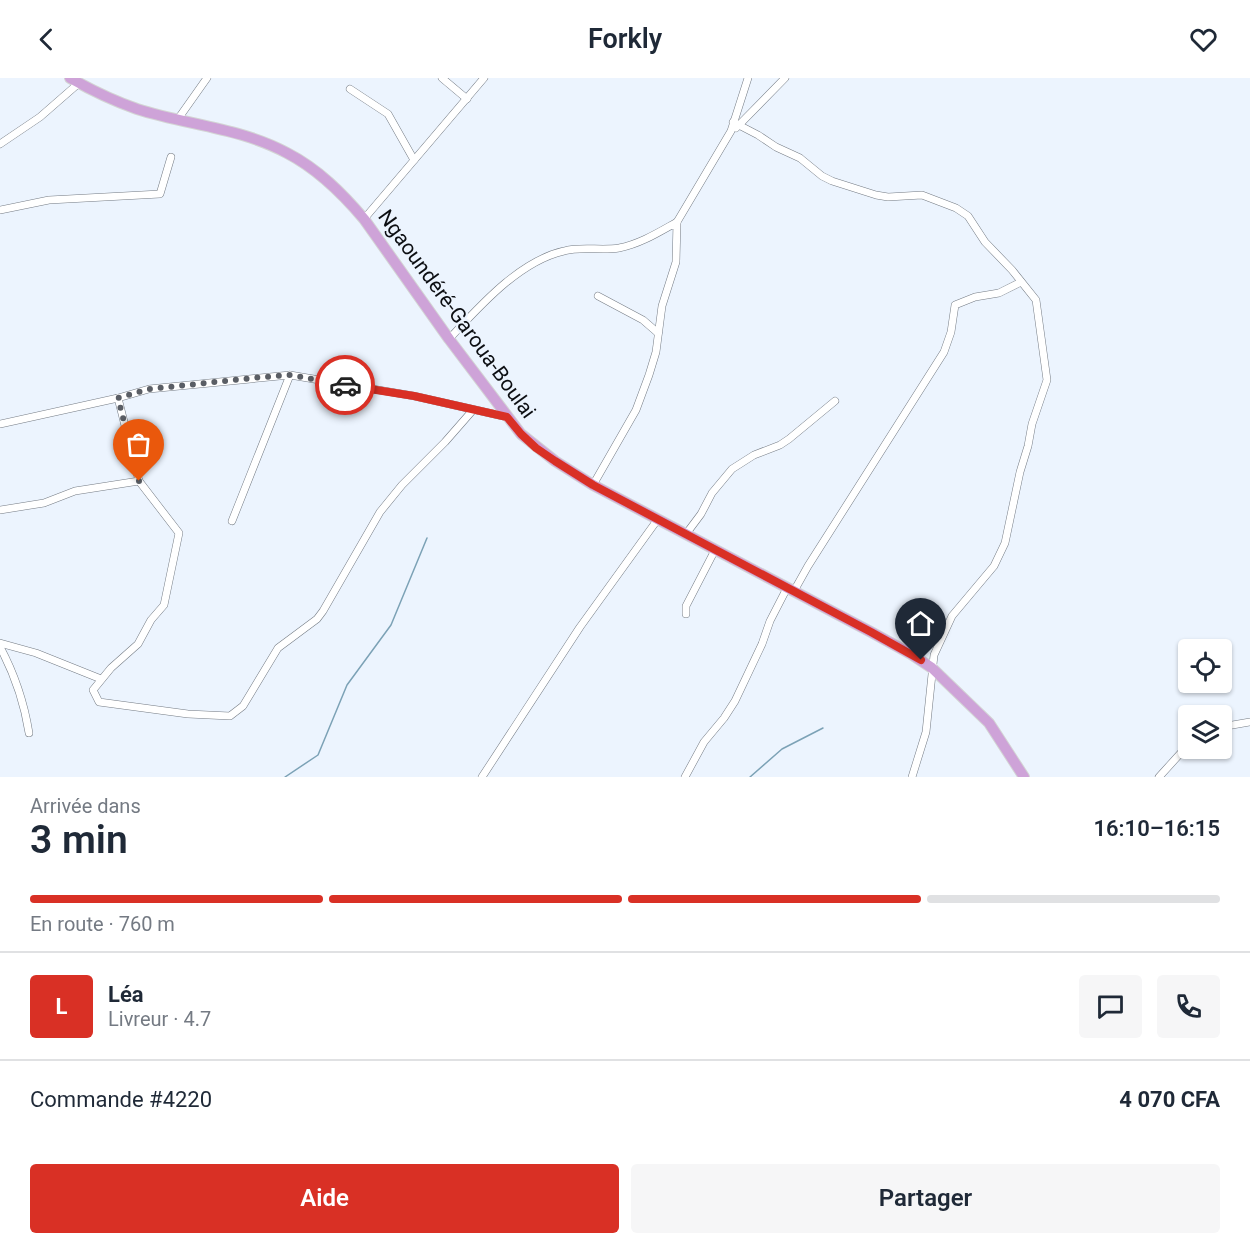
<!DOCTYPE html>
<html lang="fr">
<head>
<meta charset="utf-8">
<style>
  body { margin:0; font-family:Roboto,sans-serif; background:#f6f6f7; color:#1f2937; height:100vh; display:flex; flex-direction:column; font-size:22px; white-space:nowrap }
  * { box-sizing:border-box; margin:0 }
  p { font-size:20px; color:#747a83 }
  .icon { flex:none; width:33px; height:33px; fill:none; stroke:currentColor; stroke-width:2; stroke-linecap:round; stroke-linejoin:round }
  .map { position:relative; height:699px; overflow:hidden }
  .drawer { display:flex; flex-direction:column; background:#fff; flex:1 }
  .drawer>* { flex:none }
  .controls { position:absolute; left:1178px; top:561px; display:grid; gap:12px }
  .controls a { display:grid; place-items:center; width:54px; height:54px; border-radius:6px; background:#fff; box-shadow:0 2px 4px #0004; font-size:30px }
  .pin { position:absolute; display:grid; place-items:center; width:51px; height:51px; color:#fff; margin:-62px -26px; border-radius:50% 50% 50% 0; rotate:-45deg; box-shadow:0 0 6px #0007 }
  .pin .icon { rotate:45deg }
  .courier { position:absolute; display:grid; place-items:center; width:60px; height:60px; margin:-30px; border:4px solid #d93025; border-radius:50%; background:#fff; color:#222; box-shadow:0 2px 8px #0007 }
  .head em { font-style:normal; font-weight:600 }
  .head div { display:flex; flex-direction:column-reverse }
  .head { display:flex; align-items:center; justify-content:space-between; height:102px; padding:0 30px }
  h1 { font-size:39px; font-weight:600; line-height:45px }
  .bar { display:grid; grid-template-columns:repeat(4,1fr); gap:9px 6px; align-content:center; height:72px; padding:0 30px }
  .bar i { height:8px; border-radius:4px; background:#e0e1e3 }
  .bar .active { background:#d93025 }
  .bar p { grid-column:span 4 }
  .line { display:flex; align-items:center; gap:15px; padding:0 30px; border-top:2px solid #e0e1e3 }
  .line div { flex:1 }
  .round { display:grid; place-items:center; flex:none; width:63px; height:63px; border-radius:6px; background:#f6f6f7 }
  .button { display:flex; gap:12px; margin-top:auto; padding:12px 30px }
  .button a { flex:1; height:69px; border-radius:6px; background:#d93025; color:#fff; font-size:24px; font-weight:600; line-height:69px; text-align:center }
  .button a+a { background:#f6f6f7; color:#1f2937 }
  header { display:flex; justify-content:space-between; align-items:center; height:78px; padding:0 30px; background:#fff; font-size:27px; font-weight:600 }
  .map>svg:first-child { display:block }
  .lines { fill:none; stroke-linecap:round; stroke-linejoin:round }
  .stream { stroke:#7ca2b6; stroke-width:1.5 }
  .minor-casing { stroke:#747b84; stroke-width:8 }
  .trunk-casing { stroke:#d3d4d4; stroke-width:12 }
  .minor { stroke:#fff; stroke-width:7 }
  .trunk { stroke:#cea3d8; stroke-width:10 }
  .done { stroke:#5a5e65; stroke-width:6; stroke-dasharray:0 10.8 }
  .route { stroke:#d93025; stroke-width:8 }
  .labels { text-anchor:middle; stroke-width:4.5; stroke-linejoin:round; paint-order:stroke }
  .street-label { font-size:21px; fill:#0c0e12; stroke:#ecf4fe }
</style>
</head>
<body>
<header><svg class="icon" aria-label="back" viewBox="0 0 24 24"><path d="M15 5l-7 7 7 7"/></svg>Forkly<svg class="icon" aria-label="heart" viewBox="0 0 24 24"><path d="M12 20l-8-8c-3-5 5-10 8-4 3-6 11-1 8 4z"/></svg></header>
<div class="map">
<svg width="1250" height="699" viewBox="0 0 1250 699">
  <rect width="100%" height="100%" fill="#ecf4fe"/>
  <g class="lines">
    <g class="stream">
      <path d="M285 699 318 677 347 607 391 547 427 460"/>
      <path d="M750 699 782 671 823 650"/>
    </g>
    <defs>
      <g id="minor">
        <path d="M442 0 467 21"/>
        <path d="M350 11 388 36 414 82"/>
        <path d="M178 41 207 0"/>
        <path d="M733 44 758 57 776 69 800 80 822 98 832 103 876 117 888 119 922 117 956 130 968 138 985 164 1012 192 1036 222 1047 302 1032 346 1028 368 1020 394 1005 465 994 488 952 538 934 577 926 654 912 699"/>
        <path d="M736 50 785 0"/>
        <path d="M0 66 40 39 79 5"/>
        <path d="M0 132 49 122 160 116 171 79"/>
        <path d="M364 141 484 0"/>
        <path d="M677 144 731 53 748 0"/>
        <path d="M598 218 643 242 658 255"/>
        <path d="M449 261C479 229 519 183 564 173 581 168 601 173 619 170 640 166 659 154 677 144L676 184 662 228 656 274 649 297 636 332 593 407"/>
        <path d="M118 320 139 403 179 455 164 527 151 542 138 566 111 590 93 612 99 624 188 636 230 638 243 628 278 570 317 541 323 533 380 434 402 407 445 364 473 332"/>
        <path d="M0 346 118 320 149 311 290 297 414 318 507 339"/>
        <path d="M0 432 44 425 75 413 139 403"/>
        <path d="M232 443 290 297"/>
        <path d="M686 456 701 436 712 415 732 391 754 377 780 367 789 361 835 323"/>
        <path d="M794 513 808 488 944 274 951 254 955 227 975 219 999 215 1021 204"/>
        <path d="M686 536V528L715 472"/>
        <path d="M0 565 36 575 101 601"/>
        <path d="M0 569C15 597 24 624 29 655"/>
        <path d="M1221 649 1250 644"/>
        <path d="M482 699 580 549 658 441"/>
        <path d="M685 699 704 664 724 640 735 623 762 566 770 543 787 510"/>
        <path d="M1159 699 1188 667"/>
      </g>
      <path id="trunk" d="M70 0C91 12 114 23 137 31 187 47 241 50 287 75 318 91 342 115 364 141L449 261 521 356 555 383 593 407 871 554 911 576 932 590 989 645 1024 699"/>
    </defs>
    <use href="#minor" class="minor-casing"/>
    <use href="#trunk" class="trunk-casing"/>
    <use href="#minor" class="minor"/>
    <use href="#trunk" class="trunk"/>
  </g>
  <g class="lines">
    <path class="done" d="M139 403 118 320 149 311 263 299 290 297 345 307"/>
    <path class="route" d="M345 307 414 318 507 339 521 356 536 370 555 383 593 407 871 554 921 582"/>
  </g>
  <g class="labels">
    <g class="street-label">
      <text transform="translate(457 236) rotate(54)" y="7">Ngaoundéré-Garoua-Boulai</text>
    </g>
  </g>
</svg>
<div class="controls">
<a><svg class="icon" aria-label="locate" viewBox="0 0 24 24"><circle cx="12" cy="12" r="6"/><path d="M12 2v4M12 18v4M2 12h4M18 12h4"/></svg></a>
<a><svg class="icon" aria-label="layers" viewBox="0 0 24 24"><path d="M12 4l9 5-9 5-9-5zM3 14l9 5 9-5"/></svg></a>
</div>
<div class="pin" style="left:139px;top:403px;background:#ea580c"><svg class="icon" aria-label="bag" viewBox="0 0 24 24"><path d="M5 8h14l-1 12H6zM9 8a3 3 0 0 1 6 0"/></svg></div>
<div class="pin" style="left:921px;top:582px;background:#1f2937"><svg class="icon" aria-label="home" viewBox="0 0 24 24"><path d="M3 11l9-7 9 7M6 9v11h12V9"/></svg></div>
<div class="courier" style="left:345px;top:307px"><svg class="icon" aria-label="car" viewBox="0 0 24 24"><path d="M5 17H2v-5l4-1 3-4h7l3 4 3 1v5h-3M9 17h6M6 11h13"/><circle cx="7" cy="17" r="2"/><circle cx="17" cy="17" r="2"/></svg></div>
</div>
<section class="drawer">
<div class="head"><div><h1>3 min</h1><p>Arrivée dans</p></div><em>16:10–16:15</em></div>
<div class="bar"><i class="active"></i><i class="active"></i><i class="active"></i><i></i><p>En route · 760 m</p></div>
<div class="line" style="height:108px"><b class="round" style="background:#d93025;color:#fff">L</b><div><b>Léa</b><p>Livreur · 4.7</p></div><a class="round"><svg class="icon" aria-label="chat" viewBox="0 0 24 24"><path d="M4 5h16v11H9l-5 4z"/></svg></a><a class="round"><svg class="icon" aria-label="phone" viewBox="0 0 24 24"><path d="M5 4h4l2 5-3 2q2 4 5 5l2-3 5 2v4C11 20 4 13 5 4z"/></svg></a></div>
<div class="line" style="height:78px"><div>Commande #4220</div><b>4 070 CFA</b></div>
<div class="button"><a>Aide</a><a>Partager</a></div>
</section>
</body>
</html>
